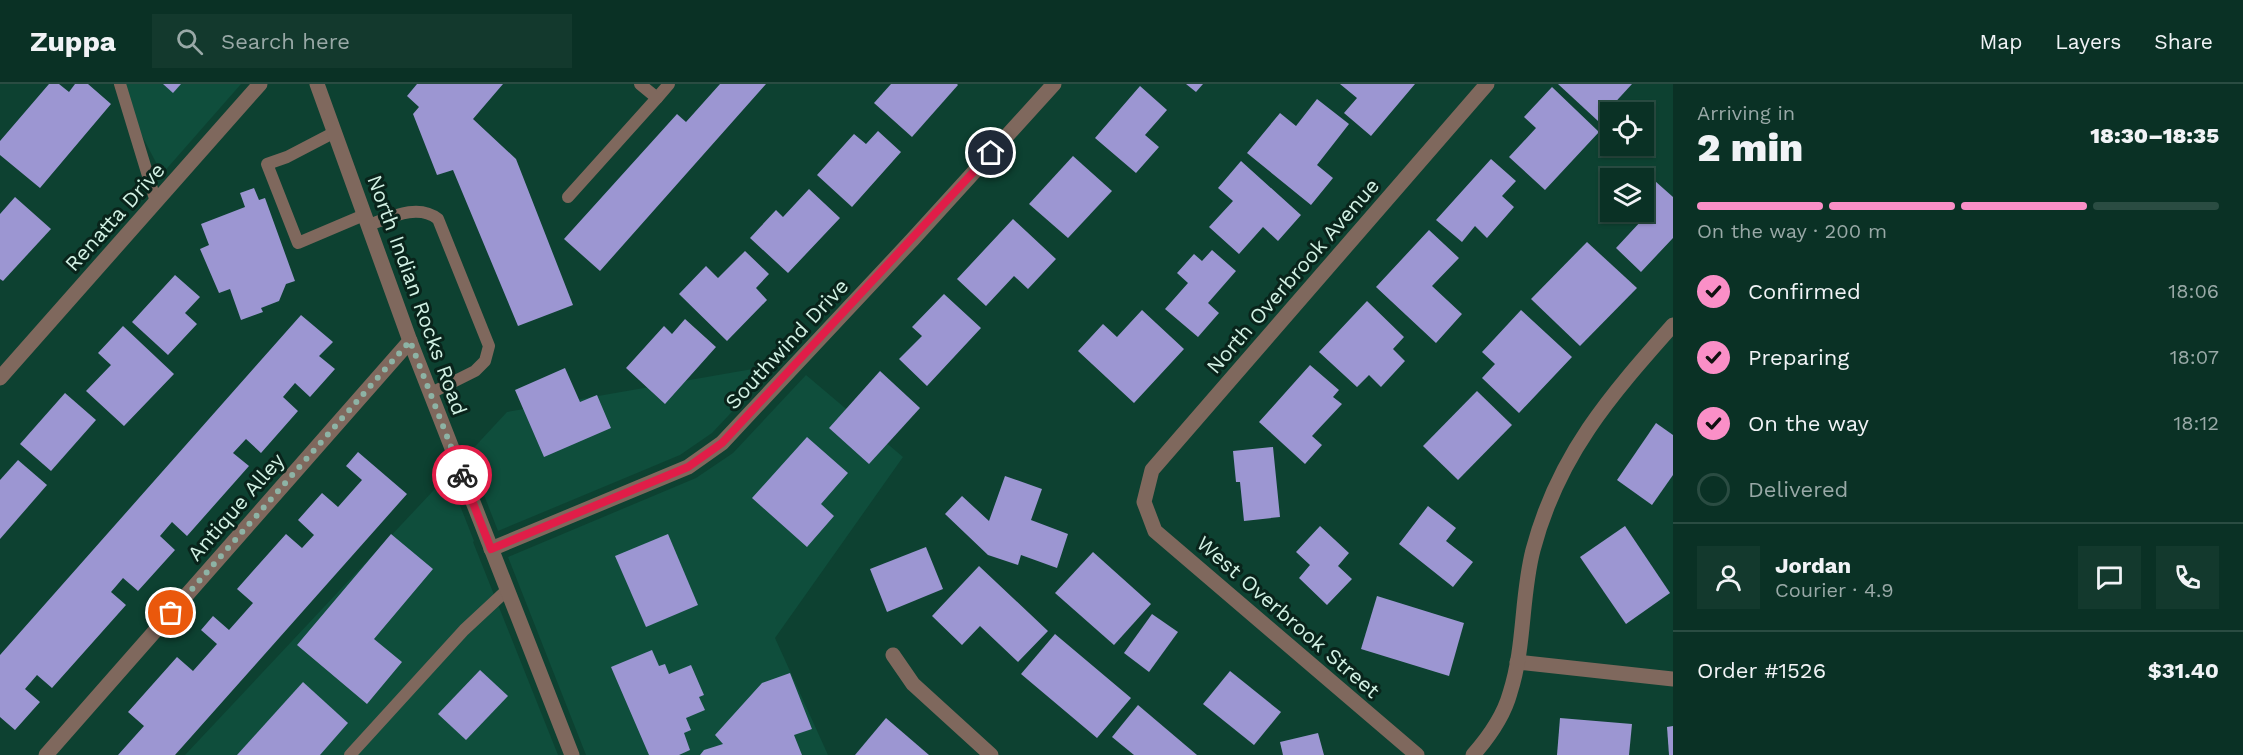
<!DOCTYPE html>
<html lang="en">
<head>
<meta charset="utf-8">
<style>
  body { margin:0; font-family:"Work Sans",sans-serif; background:#13392d; color:#f1f3f6; height:100vh; display:flex; flex-direction:column; font-size:22px; white-space:nowrap }
  * { box-sizing:border-box; margin:0 }
  p { font-size:20px; color:#99a9a7 }
  .icon { flex:none; width:33px; height:33px; fill:none; stroke:currentColor; stroke-width:2; stroke-linecap:round; stroke-linejoin:round }
  .map { position:relative; flex:1; overflow:hidden }
  .details { display:flex; flex-direction:column; background:#0a3125; width:570px }
  .details>* { flex:none }
  .fabs { position:absolute; left:1600px; top:18px; display:grid; gap:12px }
  .fabs a { display:grid; place-items:center; width:54px; height:54px; border-radius:0px; background:#0a3125; box-shadow:0 2px 4px #0004,0 0 0 2px #2a4c42; font-size:30px }
  .pin { position:absolute; display:grid; place-items:center; width:51px; height:51px; color:#fff; margin:-26px; border:3px solid #fff; border-radius:50%; box-shadow:0 2px 6px #0007 }
  .courier { position:absolute; display:grid; place-items:center; width:60px; height:60px; margin:-30px; border:4px solid #e11d48; border-radius:50%; background:#fff; color:#222; box-shadow:0 2px 8px #0007 }
  .head em { font-style:normal; font-weight:800 }
  .head div { display:flex; flex-direction:column-reverse }
  .head { display:flex; align-items:center; justify-content:space-between; height:102px; padding:0 24px }
  h1 { font-size:39px; font-weight:800; line-height:45px }
  .bar { display:grid; grid-template-columns:repeat(4,1fr); gap:9px 6px; align-content:center; height:72px; padding:0 24px }
  .bar i { height:8px; border-radius:4px; background:#2a4c42 }
  .bar .active { background:#fa8fc7 }
  .bar p { grid-column:span 4 }
  .line { display:flex; align-items:center; gap:15px; padding:0 24px; border-top:2px solid #2a4c42 }
  .line div { flex:1 }
  .round { display:grid; place-items:center; flex:none; width:63px; height:63px; border-radius:0px; background:#13392d }
  ol { padding:0 24px; list-style:none }
  li { display:flex; align-items:center; gap:18px; height:66px }
  li p { margin-inline-start:auto }
  li .icon { padding:6px; border-radius:50%; background:#fa8fc7; color:#111; stroke-width:4 }
  li:last-child { color:#99a9a7 }
  li i { width:33px; height:33px; border:3px solid #2a4c42; border-radius:50% }
  header { display:flex; align-items:center; gap:36px; box-sizing:border-box; height:84px; padding:0 30px; background:#0a3125; border-bottom:2px solid #2a4c42 }
  header strong { font-size:28px }
  nav { display:flex; gap:33px; margin-inline-start:auto; font-size:21px }
  .search { width:420px; height:54px; background:#13392d; display:flex; align-items:center; gap:15px; box-sizing:border-box; padding:0 21px; border-radius:0px; color:#99a9a7; font-size:22px }
  main { display:flex; flex:1; min-height:0 }
  .map>svg:first-child { display:block }
  .built { fill:#0f4e3c }
  .building { fill:#9c96d2 }
  .lines { fill:none; stroke-linecap:round; stroke-linejoin:round }
  .service { stroke:#7f685d; stroke-width:12 }
  .minor { stroke:#7f685d; stroke-width:15 }
  .tertiary { stroke:#7f685d; stroke-width:15 }
  .done { stroke:#8db3a5; stroke-width:6; stroke-dasharray:0 10.8 }
  .route { stroke:#e11d48; stroke-width:8 }
  .labels { text-anchor:middle; stroke-width:6; stroke-linejoin:round; paint-order:stroke }
  .street-label { font-size:21px; fill:#d2f1e4; stroke:#09241b }
</style>
</head>
<body>
<header>
<strong>Zuppa</strong>
<div class="search"><svg class="icon" aria-label="search" viewBox="0 0 24 24"><circle cx="10" cy="10" r="6"/><path d="M15 15l6 6"/></svg>Search here</div>
<nav><a>Map</a><a>Layers</a><a>Share</a></nav>
</header>
<main>
<div class="map">
<svg width="1673" height="671" viewBox="0 0 1673 671">
  <rect width="100%" height="100%" fill="#0d4131"/>
  <g class="built">
    <path d="M115 0H241L162 90Z"/>
    <path d="M776 281 712 349 680 371 498 447 468 370 507 328Z"/>
    <path d="M806 291 903 373 775 554 828 671H586L508 473 696 394 733 369Z"/>
    <path d="M448 391 474 457 473 458 558 671H185Z"/>
  </g>
  <g class="building">
    <path d="M49 0H59L69 8 75 0H88L111 20 40 104 0 71V57Z"/>
    <path d="M163 0H181L173 9Z"/>
    <path d="M417 0H503L473 35 516 75 573 221 518 242 453 86 437 91 413 30 419 23 407 12Z"/>
    <path d="M720 0H766L600 187 564 155 677 30 686 38Z"/>
    <path d="M891 0H957L958 1 912 53 874 19Z"/>
    <path d="M1186 0H1203L1196 8Z"/>
    <path d="M1340 0H1415L1371 52 1344 29 1357 14Z"/>
    <path d="M1558 0H1632L1598 37Z"/>
    <path d="M1140 2 1167 26 1145 51 1159 63 1136 89 1095 54Z"/>
    <path d="M1552 3 1599 48 1545 106 1509 73 1536 44 1524 33Z"/>
    <path d="M1317 15 1349 40 1317 81 1333 94 1311 121 1247 69 1280 29 1296 42Z"/>
    <path d="M878 47 901 68 852 123 817 91 854 50 866 60Z"/>
    <path d="M1073 72 1112 107 1068 154 1029 120Z"/>
    <path d="M1491 75 1516 97 1502 112 1514 123 1487 154 1475 142 1462 158 1436 136Z"/>
    <path d="M1241 77 1301 131 1278 157 1263 143 1239 170 1209 143 1233 117 1218 104Z"/>
    <path d="M1655 97 1673 113V154L1641 188 1616 164 1642 136 1632 128H1644V108Z"/>
    <path d="M254 104 259 116 265 114 295 197 286 200 279 217 261 224 263 228 241 236 230 205 219 209 200 165 209 161 201 140 245 123 240 109Z"/>
    <path d="M809 105 840 134 788 189 750 154 776 126 783 133Z"/>
    <path d="M15 113 51 145 3 197 0 195V130Z"/>
    <path d="M1013 135 1056 175 1028 205 1014 192 986 222 957 195Z"/>
    <path d="M1429 146 1459 174 1432 202 1462 230 1436 259 1376 203Z"/>
    <path d="M1587 158 1637 204 1580 262 1531 215Z"/>
    <path d="M1212 166 1236 187 1208 219 1219 229 1198 253 1165 225 1188 199 1177 189 1194 170 1202 177Z"/>
    <path d="M745 167 769 190 756 204 767 216 727 257 679 210 706 182 718 194Z"/>
    <path d="M175 191 200 213 185 229 197 240 168 271 132 238Z"/>
    <path d="M944 210 981 244 927 302 899 275 922 252 912 243Z"/>
    <path d="M1367 217 1404 253 1393 265 1405 277 1381 303 1369 291 1357 303 1319 268Z"/>
    <path d="M1142 226 1184 265 1134 319 1078 267 1103 240 1117 253Z"/>
    <path d="M1521 226 1572 273 1519 329 1482 294 1495 280 1482 268Z"/>
    <path d="M301 231 333 258 319 272 335 285 310 313 295 299 283 313 298 327 261 369 246 355 233 369 249 382 187 452 172 438 160 452 175 466 138 507 123 494 111 508 126 521 52 604 37 591 25 605 40 618 15 646 0 633V571Z"/>
    <path d="M685 235 716 263 665 320 626 284 664 242 672 250Z"/>
    <path d="M123 242 174 290 124 342 86 307 111 281 98 269Z"/>
    <path d="M1310 281 1339 306 1333 313 1342 320 1312 352 1322 361 1305 380 1259 338Z"/>
    <path d="M565 284 580 318 597 311 611 344 544 373 515 306Z"/>
    <path d="M880 287 920 324 869 380 829 344Z"/>
    <path d="M1477 307 1512 341 1458 396 1423 362Z"/>
    <path d="M65 309 96 336 51 387 20 360Z"/>
    <path d="M1656 339 1673 351V391L1652 421 1617 396Z"/>
    <path d="M807 353 848 389 821 420 834 432 807 463 752 414Z"/>
    <path d="M1273 363 1280 433 1244 437 1240 398H1236L1233 367Z"/>
    <path d="M358 368 407 410 175 671H118L144 642 128 628 177 573 193 587 217 560 201 546 213 532 229 546 253 519 237 505 252 488 286 450 302 464 314 451 298 436 322 409 338 423 362 396 346 382Z"/>
    <path d="M18 376 47 401 0 455V396Z"/>
    <path d="M1005 392 1042 405 1031 436 1068 450 1057 484 1021 471 1018 481 988 471 945 430 962 412 989 437Z"/>
    <path d="M1428 422 1456 444 1446 457 1473 478 1453 503 1399 460Z"/>
    <path d="M1320 442 1349 469 1338 482 1352 495 1327 521 1299 494 1310 481 1296 468Z"/>
    <path d="M1625 442 1670 509 1626 540 1580 473Z"/>
    <path d="M391 450 433 485 374 555 402 578 367 620 297 561Z"/>
    <path d="M668 450 698 521 646 543 615 472Z"/>
    <path d="M926 463 943 505 887 528 870 485Z"/>
    <path d="M1093 468 1151 520 1114 561 1055 509Z"/>
    <path d="M979 482 1048 547 1018 578 980 542 962 561 932 532Z"/>
    <path d="M1377 512 1464 539 1449 592 1361 565Z"/>
    <path d="M1152 530 1178 548 1149 588 1124 569Z"/>
    <path d="M1055 550 1131 614 1097 654 1021 590Z"/>
    <path d="M652 566 659 582 665 580 669 590 691 581 704 611 699 613 705 626 686 634 691 646 684 649 690 666 679 671H649L611 583Z"/>
    <path d="M480 586 508 612 466 656 438 630Z"/>
    <path d="M1230 587 1281 628 1254 661 1203 620Z"/>
    <path d="M790 589 812 645 794 651 802 671H700L704 666 723 660 715 651 762 599Z"/>
    <path d="M303 598 348 639 320 671H237Z"/>
    <path d="M1138 621 1197 671H1134L1112 653Z"/>
    <path d="M886 634 929 671H855Z"/>
    <path d="M1560 634 1632 640 1629 671H1557Z"/>
    <path d="M1673 642V671H1669L1667 643Z"/>
    <path d="M1318 649 1324 671H1283L1280 658Z"/>
  </g>
  <g class="lines">
    <g class="service">
      <path d="M120 0 156 118"/>
      <path d="M657 14 669 0"/>
      <path d="M335 48 287 73 267 80 298 159 364 131"/>
      <path d="M568 113 657 14 640 0"/>
      <path d="M369 141C391 133 418 119 438 135L489 262 485 277 475 287 431 309"/>
      <path d="M350 671 464 546 507 506"/>
    </g>
    <g class="minor">
      <path d="M0 294 260 0"/>
      <path d="M491 465 688 383 722 359 913 155 1054 0"/>
      <path d="M893 571 913 600 991 671"/>
      <path d="M1517 578 1673 595"/>
      <path d="M46 671 410 257"/>
      <path d="M1417 671 1155 447 1144 418 1152 386 1487 0"/>
      <path d="M1473 671C1488 654 1504 631 1510 609 1525 563 1521 512 1533 466 1558 371 1610 312 1673 241"/>
    </g>
    <path class="tertiary" d="M317 0 410 257 572 671"/>
  </g>
  <g class="lines">
    <path class="done" d="M171 529 410 257 462 391"/>
    <path class="route" d="M462 391 491 465 688 383 722 359 991 69"/>
  </g>
  <g class="labels">
    <g class="street-label">
      <text transform="translate(115 133) rotate(-48)" y="7">Renatta Drive</text>
      <text transform="translate(1293 192) rotate(-49)" y="7">North Overbrook Avenue</text>
      <text transform="translate(417 211) rotate(70)" y="7">North Indian Rocks Road</text>
      <text transform="translate(787 260) rotate(-47)" y="7">Southwind Drive</text>
      <text transform="translate(236 423) rotate(-49)" y="7">Antique Alley</text>
      <text transform="translate(1288 533) rotate(41)" y="7">West Overbrook Street</text>
    </g>
  </g>
</svg>
<div class="fabs">
<a><svg class="icon" aria-label="locate" viewBox="0 0 24 24"><circle cx="12" cy="12" r="6"/><path d="M12 2v4M12 18v4M2 12h4M18 12h4"/></svg></a>
<a><svg class="icon" aria-label="layers" viewBox="0 0 24 24"><path d="M12 4l9 5-9 5-9-5zM3 14l9 5 9-5"/></svg></a>
</div>
<div class="pin" style="left:171px;top:529px;background:#ea580c"><svg class="icon" aria-label="bag" viewBox="0 0 24 24"><path d="M5 8h14l-1 12H6zM9 8a3 3 0 0 1 6 0"/></svg></div>
<div class="pin" style="left:991px;top:69px;background:#1f2937"><svg class="icon" aria-label="home" viewBox="0 0 24 24"><path d="M3 11l9-7 9 7M6 9v11h12V9"/></svg></div>
<div class="courier" style="left:462px;top:391px"><svg class="icon" aria-label="bike" viewBox="0 0 24 24"><circle cx="6" cy="16" r="4"/><circle cx="18" cy="16" r="4"/><path d="M6 16l4-8h5l3 8M10 8l3 8H6M13 5h3"/></svg></div>
</div>
<section class="details">
<div class="head"><div><h1>2 min</h1><p>Arriving in</p></div><em>18:30–18:35</em></div>
<div class="bar"><i class="active"></i><i class="active"></i><i class="active"></i><i></i><p>On the way · 200 m</p></div>
<ol>
<li><svg class="icon" aria-label="check" viewBox="0 0 24 24"><path d="M5 12l5 5 9-10"/></svg>Confirmed<p>18:06</p></li>
<li><svg class="icon" aria-label="check" viewBox="0 0 24 24"><path d="M5 12l5 5 9-10"/></svg>Preparing<p>18:07</p></li>
<li><svg class="icon" aria-label="check" viewBox="0 0 24 24"><path d="M5 12l5 5 9-10"/></svg>On the way<p>18:12</p></li>
<li><i></i>Delivered</li>
</ol>
<div class="line" style="height:108px"><a class="round"><svg class="icon" aria-label="person" viewBox="0 0 24 24"><circle cx="12" cy="8" r="4"/><path d="M4 21q1-7 8-7t8 7"/></svg></a><div><b>Jordan</b><p>Courier · 4.9</p></div><a class="round"><svg class="icon" aria-label="chat" viewBox="0 0 24 24"><path d="M4 5h16v11H9l-5 4z"/></svg></a><a class="round"><svg class="icon" aria-label="phone" viewBox="0 0 24 24"><path d="M5 4h4l2 5-3 2q2 4 5 5l2-3 5 2v4C11 20 4 13 5 4z"/></svg></a></div>
<div class="line" style="height:78px"><div>Order #1526</div><b>$31.40</b></div>
</section>
</main>
</body>
</html>
